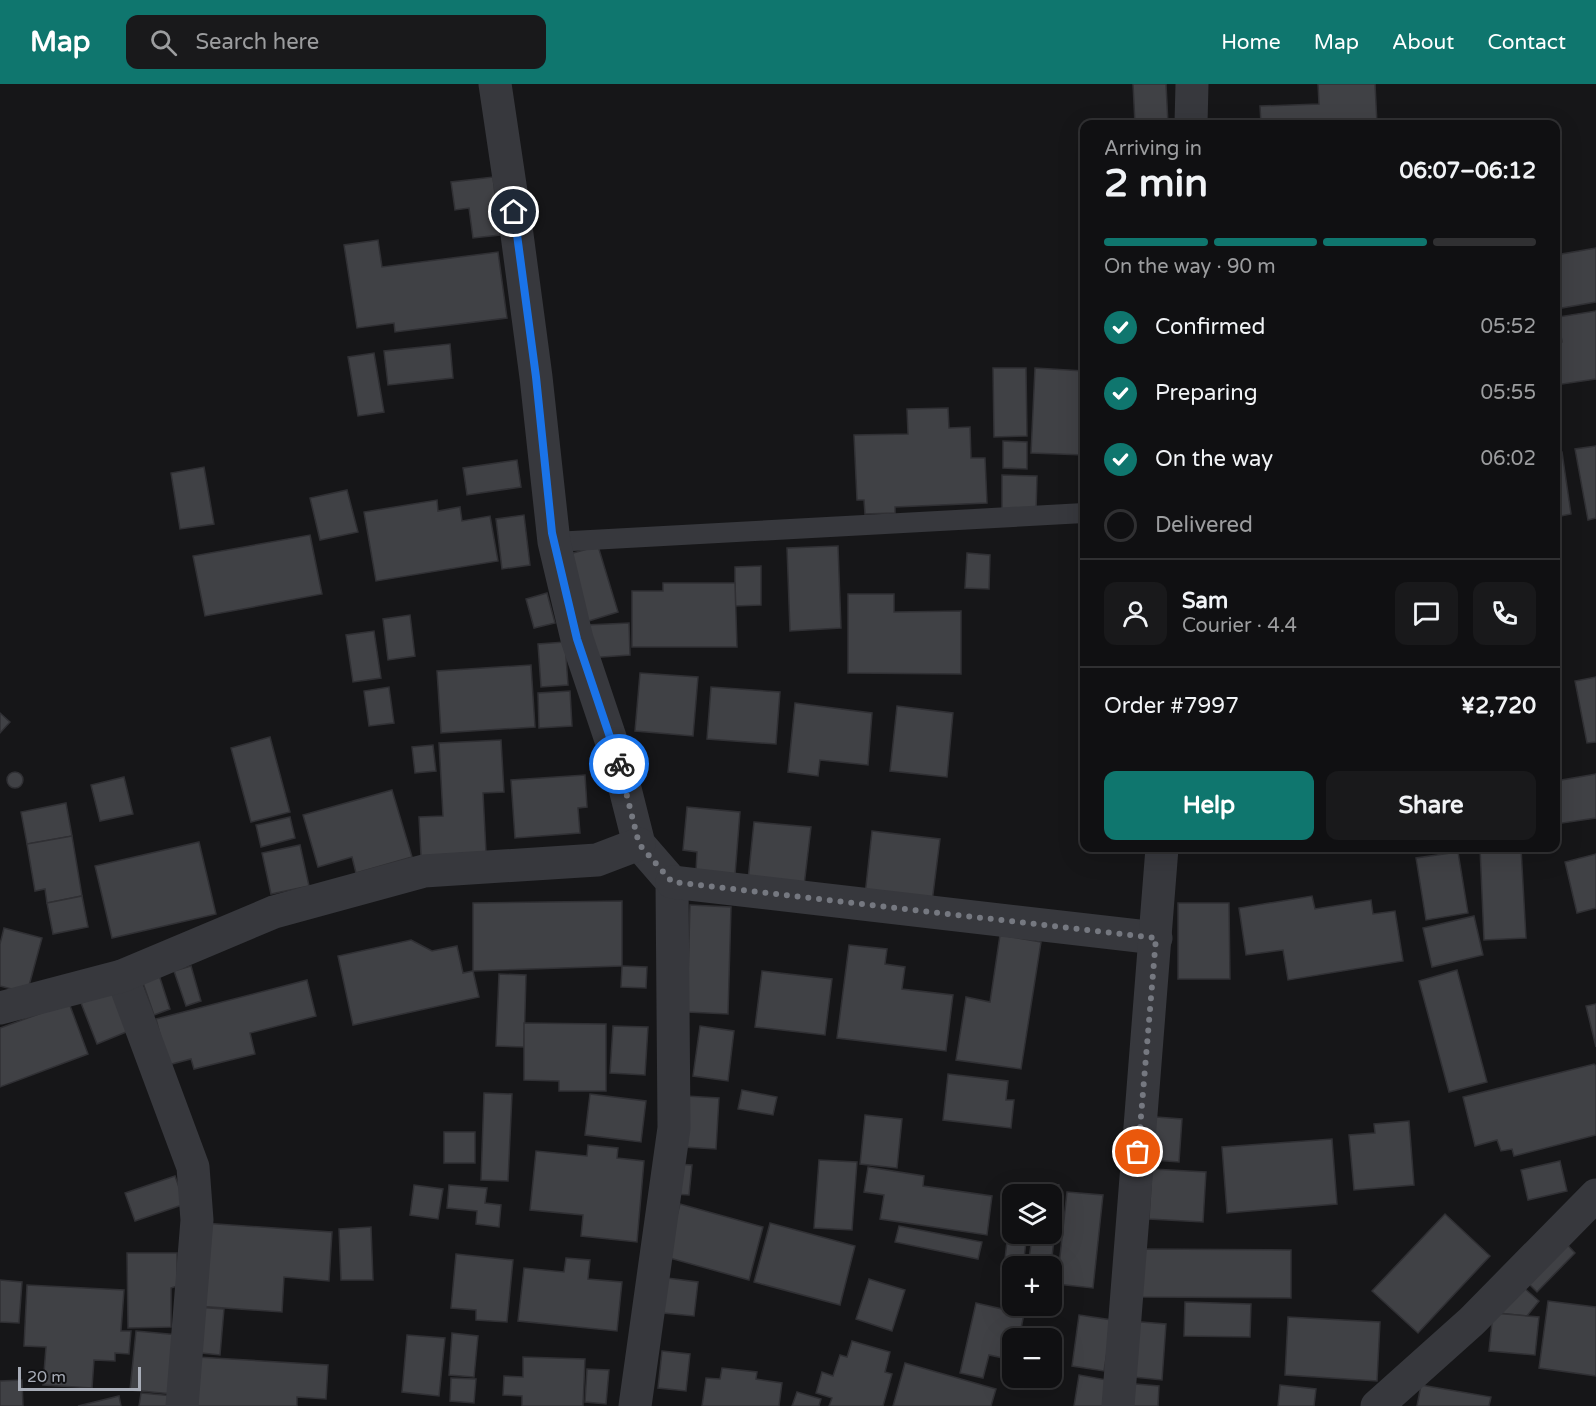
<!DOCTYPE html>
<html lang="en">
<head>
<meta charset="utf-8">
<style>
  body { margin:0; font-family:"Varela Round",sans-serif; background:#19191b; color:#f1f3f6; height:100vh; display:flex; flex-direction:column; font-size:22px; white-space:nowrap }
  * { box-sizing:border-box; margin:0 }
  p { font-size:20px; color:#9c9d9f }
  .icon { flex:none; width:33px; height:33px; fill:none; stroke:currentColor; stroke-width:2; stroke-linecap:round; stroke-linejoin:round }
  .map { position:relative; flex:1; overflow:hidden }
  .sheet { position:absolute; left:1080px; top:36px; width:480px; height:732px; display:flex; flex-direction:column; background:#101012; border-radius:12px; box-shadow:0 6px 24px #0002,0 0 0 2px #303032 }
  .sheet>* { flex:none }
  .buttons { position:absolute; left:1002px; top:1100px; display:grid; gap:12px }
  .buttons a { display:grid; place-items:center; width:60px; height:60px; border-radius:12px; background:#101012; box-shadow:0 6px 24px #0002,0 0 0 2px #303032; font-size:30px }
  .scale { position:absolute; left:18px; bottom:15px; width:123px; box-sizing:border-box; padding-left:6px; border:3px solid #a8adb8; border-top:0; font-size:16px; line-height:21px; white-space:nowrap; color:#a8adb8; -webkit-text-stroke:4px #111113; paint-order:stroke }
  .pin { position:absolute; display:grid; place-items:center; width:51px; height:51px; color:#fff; margin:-26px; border:3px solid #fff; border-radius:50%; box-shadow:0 2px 6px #0007 }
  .courier { position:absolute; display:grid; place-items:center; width:60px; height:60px; margin:-30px; border:4px solid #1a73e8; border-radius:50%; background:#fff; color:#222; box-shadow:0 2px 8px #0007 }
  .overview em { font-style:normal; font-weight:700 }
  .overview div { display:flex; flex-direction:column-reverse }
  .overview { display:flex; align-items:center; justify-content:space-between; height:102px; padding:0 24px }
  h1 { font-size:39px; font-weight:700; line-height:45px }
  .bar { display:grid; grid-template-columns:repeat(4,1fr); gap:9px 6px; align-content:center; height:72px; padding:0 24px }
  .bar i { height:8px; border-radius:4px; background:#303032 }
  .bar .selected { background:#0f766e }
  .bar p { grid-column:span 4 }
  .line { display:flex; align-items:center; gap:15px; padding:0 24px; border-top:2px solid #303032 }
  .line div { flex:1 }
  .round { display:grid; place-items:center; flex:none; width:63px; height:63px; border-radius:12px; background:#19191b }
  ol { padding:0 24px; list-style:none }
  li { display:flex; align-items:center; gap:18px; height:66px }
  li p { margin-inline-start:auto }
  li .icon { padding:6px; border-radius:50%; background:#0f766e; color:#fff; stroke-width:4 }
  li:last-child { color:#9c9d9f }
  li i { width:33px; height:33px; border:3px solid #303032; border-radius:50% }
  .primary-button { display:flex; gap:12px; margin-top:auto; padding:12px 24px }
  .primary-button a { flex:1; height:69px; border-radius:12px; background:#0f766e; color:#fff; font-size:24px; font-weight:700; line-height:69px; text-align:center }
  .primary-button a+a { background:#19191b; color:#f1f3f6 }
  header { display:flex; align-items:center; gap:36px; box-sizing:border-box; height:84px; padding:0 30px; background:#0f766e; color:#fff }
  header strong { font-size:28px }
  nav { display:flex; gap:33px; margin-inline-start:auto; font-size:21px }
  .search { width:420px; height:54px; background:#19191b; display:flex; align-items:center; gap:15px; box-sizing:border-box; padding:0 21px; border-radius:12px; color:#9c9d9f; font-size:22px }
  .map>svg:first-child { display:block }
  .building { fill:#404145; stroke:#303034; stroke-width:1.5 }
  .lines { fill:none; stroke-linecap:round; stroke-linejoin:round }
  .lane { stroke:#37383d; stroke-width:20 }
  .street { stroke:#37383d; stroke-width:33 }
  .done { stroke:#757880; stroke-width:6; stroke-dasharray:0 10.8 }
  .route { stroke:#1a73e8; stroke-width:8 }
</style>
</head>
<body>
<header>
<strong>Map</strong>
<div class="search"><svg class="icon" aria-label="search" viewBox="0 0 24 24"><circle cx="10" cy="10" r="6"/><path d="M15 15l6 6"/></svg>Search here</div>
<nav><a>Home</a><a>Map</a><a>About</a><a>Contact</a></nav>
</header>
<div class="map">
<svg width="1596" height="1322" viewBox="0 0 1596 1322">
  <rect width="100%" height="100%" fill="#161618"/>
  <g class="building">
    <path d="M1133 0H1166L1168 40H1135Z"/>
    <path d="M1318 0H1375L1377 40H1261L1260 22 1319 20Z"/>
    <path d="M493 93 500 151 473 154 469 124 455 126 451 98Z"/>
    <path d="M378 156 382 183 498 168 507 234 395 248 394 239 357 244 344 161Z"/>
    <path d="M1596 164V218L1556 225V171Z"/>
    <path d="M1596 227V295L1556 301V259L1562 258 1558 233Z"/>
    <path d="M450 260 453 294 388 301 384 267Z"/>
    <path d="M374 269 384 328 358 332 348 273Z"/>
    <path d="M993 284H1026L1027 352 994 353Z"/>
    <path d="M1035 284 1084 287V371L1031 369Z"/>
    <path d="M948 324 949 344 970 343 971 374H985L987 419 895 423V429L865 430 864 416H857L854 351 908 350 907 325Z"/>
    <path d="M1003 357 1027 358V385L1003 384Z"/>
    <path d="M1596 362V434L1588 436 1575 365Z"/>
    <path d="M1562 368 1571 430 1556 433V369Z"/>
    <path d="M517 376 521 403 467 411 463 384Z"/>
    <path d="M204 383 214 440 180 445 171 389Z"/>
    <path d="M1002 391 1037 392 1036 428H1002Z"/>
    <path d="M347 406 358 448 320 456 310 414Z"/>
    <path d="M437 416 438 427 460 423 462 437 490 432 498 477 376 497 364 428Z"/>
    <path d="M524 431 530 481 502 485 496 435Z"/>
    <path d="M310 451 322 510 205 532 193 472Z"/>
    <path d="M598 462 618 528 579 540 559 473Z"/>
    <path d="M838 462 841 544 790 547 787 464Z"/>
    <path d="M967 469 990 471 989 505 965 504Z"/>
    <path d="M761 482V521L735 522V483Z"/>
    <path d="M663 499H735L737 563H632V507H663Z"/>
    <path d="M547 509 555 539 534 544 526 515Z"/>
    <path d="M848 510H894V528L961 527V590L848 589Z"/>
    <path d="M410 531 415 572 388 576 383 535Z"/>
    <path d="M629 539 630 571 588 574 586 541Z"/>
    <path d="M374 547 381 594 353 598 346 551Z"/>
    <path d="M565 558 568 601 541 603 538 560Z"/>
    <path d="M531 581 535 643 441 649 437 587Z"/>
    <path d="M640 589 698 593 693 652 635 647Z"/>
    <path d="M1596 593V658L1587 659 1575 597Z"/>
    <path d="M389 603 394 639 369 642 364 607Z"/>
    <path d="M711 603 780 608 776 660 707 655Z"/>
    <path d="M570 607 572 642 539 644 538 609Z"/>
    <path d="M795 619 872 629 868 681 820 676 818 692 788 688Z"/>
    <path d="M897 622 953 629 947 693 890 687Z"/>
    <path d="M0 629 10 638 0 649Z"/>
    <path d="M270 653 290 728 251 738 231 664Z"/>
    <path d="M501 656 504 708 483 709 486 768 421 772 419 733 443 732 439 659Z"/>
    <path d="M433 661 436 687 415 689 412 663Z"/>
    <circle cx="15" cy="696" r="8"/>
    <path d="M1596 690V734L1556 740V697Z"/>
    <path d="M585 691 587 723 578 724 580 749 515 754 511 696Z"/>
    <path d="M124 693 133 730 100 737 91 701Z"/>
    <path d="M392 706 412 773 356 789 352 773 318 783 303 731Z"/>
    <path d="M66 719 72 752 27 760 21 728Z"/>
    <path d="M687 723 740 728 735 791 696 787 697 768 683 766Z"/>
    <path d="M290 733 295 754 261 763 256 741Z"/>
    <path d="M754 738 811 743 804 802 748 796Z"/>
    <path d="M872 747 940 755 932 818 865 811Z"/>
    <path d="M72 752 82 812 47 819 45 805 35 807 27 760Z"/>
    <path d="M199 758 216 830 112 854 95 782Z"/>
    <path d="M300 761 309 802 271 810 262 769Z"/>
    <path d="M1480 764H1521L1526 854 1484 856Z"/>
    <path d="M1458 768 1468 829 1426 836 1416 774Z"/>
    <path d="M1596 770V824L1577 829 1565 778Z"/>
    <path d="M82 812 88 843 53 850 47 819Z"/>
    <path d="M1312 812 1315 825 1371 816 1373 830 1395 827 1403 877 1288 896 1283 866 1246 871 1239 824Z"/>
    <path d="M622 817V882L473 887V819Z"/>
    <path d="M1178 819H1229L1230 895H1178Z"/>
    <path d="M690 821 731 823 728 930 687 928Z"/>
    <path d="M1474 832 1483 871 1432 883 1423 844Z"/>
    <path d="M4 844 42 854 27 909 0 902V860Z"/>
    <path d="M1000 851 1041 858 1021 985 956 976 966 913 990 918Z"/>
    <path d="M411 856 432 867 457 862 463 889 473 887 479 913 353 941 338 872Z"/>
    <path d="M849 861 887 865 885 880 905 883 902 905 953 911 946 967 837 954Z"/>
    <path d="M191 882 201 917 186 922 174 887Z"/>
    <path d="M622 882 647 883 646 904 621 903Z"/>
    <path d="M1457 886 1487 998 1449 1008 1419 897Z"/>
    <path d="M762 887 832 895 825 951 755 943Z"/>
    <path d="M499 890 526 891 524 963 496 962Z"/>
    <path d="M159 891 170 925 154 931 142 896Z"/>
    <path d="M307 896 316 932 250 949 255 970 194 985 191 975 168 981 156 935Z"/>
    <path d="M115 906 131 946 97 960 81 919Z"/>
    <path d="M69 919 88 970 0 1003V944Z"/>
    <path d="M1596 920V963L1586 922Z"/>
    <path d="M524 939 606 940V1007H559V997L524 996Z"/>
    <path d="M613 942 648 943 645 991 610 989Z"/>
    <path d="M700 942 734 947 728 997 693 992Z"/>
    <path d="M1594 980 1596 982V1051L1514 1072 1512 1065 1501 1067 1497 1056 1475 1062 1463 1013Z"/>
    <path d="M948 990 1008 997 1006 1016H1014L1011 1044 943 1036Z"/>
    <path d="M742 1006 777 1013 773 1031 738 1025Z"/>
    <path d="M484 1009 512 1010 508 1097 481 1096Z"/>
    <path d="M590 1010 646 1017 641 1058 585 1051Z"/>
    <path d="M686 1012 719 1014 716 1065 683 1063Z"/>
    <path d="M865 1031 902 1035 897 1084 860 1080Z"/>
    <path d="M1143 1032 1182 1035 1179 1078 1140 1075Z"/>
    <path d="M1409 1037 1414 1101 1354 1106 1349 1051 1375 1049 1374 1040Z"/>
    <rect x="444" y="1048" width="31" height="31"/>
    <path d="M1332 1055 1337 1120 1227 1129 1222 1063Z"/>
    <path d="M588 1061 618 1064 617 1074 644 1077 637 1158 581 1152 583 1131 530 1126 536 1067 587 1072Z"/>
    <path d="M819 1076 857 1078 852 1146 814 1144Z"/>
    <path d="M1560 1077 1567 1107 1528 1116 1521 1086Z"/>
    <path d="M676 1080 692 1081 689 1111 674 1110Z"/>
    <path d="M868 1083 924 1092 923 1102 992 1112 987 1151 880 1135 884 1111 864 1108Z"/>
    <path d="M1152 1085 1206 1088 1203 1138 1149 1135Z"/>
    <path d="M175 1092 185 1120 135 1137 125 1109Z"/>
    <path d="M1037 1099 1059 1101 1055 1145H1052V1110H1036Z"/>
    <path d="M414 1101 443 1105 438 1135 410 1131Z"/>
    <path d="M449 1101 487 1104 485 1119 501 1121 499 1143 476 1140 477 1127 447 1124Z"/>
    <path d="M1067 1108 1103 1111 1093 1204 1057 1200Z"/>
    <path d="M680 1120 763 1143 749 1196 666 1173Z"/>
    <path d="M1445 1130 1490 1172 1418 1249 1372 1207Z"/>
    <path d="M203 1139 332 1148 329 1197 284 1193 282 1228 197 1222Z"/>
    <path d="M770 1139 855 1162 840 1221 754 1198Z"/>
    <path d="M899 1142 982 1158 978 1175 895 1158Z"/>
    <path d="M371 1143 373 1196H341L339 1145Z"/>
    <path d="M1008 1148 1027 1150 1023 1182H1012V1194L1003 1193Z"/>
    <path d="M1032 1153 1054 1155 1051 1182H1028Z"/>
    <path d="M1561 1154 1575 1169 1537 1208 1522 1193Z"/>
    <path d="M1140 1165 1291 1166V1214L1140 1213Z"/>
    <path d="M127 1169H177V1202L171 1204V1243L128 1244Z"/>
    <path d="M456 1170 513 1176 507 1238 476 1236V1226L451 1224Z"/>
    <path d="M566 1174 590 1176 588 1195 622 1198 617 1247 518 1237 524 1184 564 1188Z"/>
    <path d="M667 1194 698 1198 694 1232 663 1229Z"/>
    <path d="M869 1195 905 1206 892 1247 856 1235Z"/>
    <path d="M0 1196 22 1198 19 1239 0 1238Z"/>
    <path d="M27 1201 124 1206 121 1247H131L129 1270 115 1269V1277L94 1276 92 1304 43 1301 46 1263 24 1262Z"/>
    <path d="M1523 1203 1539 1217 1527 1232 1499 1229Z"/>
    <path d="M1548 1217 1596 1223V1292L1539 1284Z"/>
    <path d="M1185 1218 1251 1220 1250 1253 1184 1252Z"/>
    <path d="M976 1219 1024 1230 1019 1254H1012V1276L989 1271 983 1294 960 1289Z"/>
    <path d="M196 1223 224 1225 220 1271 192 1268Z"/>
    <path d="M1493 1229 1539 1233 1535 1271 1489 1267Z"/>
    <path d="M1079 1231 1112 1236 1104 1287 1072 1282Z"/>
    <path d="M1288 1233 1380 1238 1377 1297 1285 1291Z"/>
    <path d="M1129 1237 1166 1240 1162 1296 1124 1292Z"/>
    <path d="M136 1247 179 1251 173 1310 130 1306Z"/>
    <path d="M452 1249 478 1252 474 1293 449 1291Z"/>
    <path d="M407 1251 445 1254 439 1312 402 1308Z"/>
    <path d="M852 1257 890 1268 885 1288 892 1290 883 1322H829L832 1314 816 1309 822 1288 833 1292 840 1271 847 1273Z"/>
    <path d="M662 1267 690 1270 686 1307 658 1304Z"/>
    <path d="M197 1273 328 1281 326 1315 297 1313V1322H195Z"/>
    <path d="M523 1273 585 1275 583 1322H522V1312L503 1311 504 1292 523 1293Z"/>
    <path d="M905 1279 996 1305 991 1322H893Z"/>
    <path d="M722 1284 757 1288 756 1295 782 1299 779 1322H702L706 1294 720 1295Z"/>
    <path d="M587 1285 609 1286 606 1320 585 1318Z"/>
    <path d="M1079 1291 1107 1296 1103 1322H1074Z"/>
    <path d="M451 1294 476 1295 474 1319 450 1317Z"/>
    <path d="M22 1296 23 1322H0V1297Z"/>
    <path d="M1124 1299 1159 1302 1158 1322H1123Z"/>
    <path d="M1280 1301 1316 1305 1314 1322H1278Z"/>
    <path d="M1421 1301 1491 1313 1489 1322H1417Z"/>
    <path d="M797 1308 821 1315 819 1322H792Z"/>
    <path d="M141 1309 174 1312 173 1322H139Z"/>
    <path d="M119 1312 121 1322H78Z"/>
  </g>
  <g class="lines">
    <path class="lane" d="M554 458 1084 429"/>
    <g class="street">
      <path d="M495 0 514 128 536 293 554 458 577 555 618 677 639 760 672 798 674 1044 635 1322"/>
      <path d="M1191 40 1192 0"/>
      <path d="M672 798 1156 854"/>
      <path d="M122 892 193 1083 197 1136 182 1322"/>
      <path d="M0 924 122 892 274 828 424 787 597 776 639 760"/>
      <path d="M1118 1322 1162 764"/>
      <path d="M1377 1322 1472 1237 1596 1111"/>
    </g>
  </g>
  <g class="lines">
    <path class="done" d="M619 680 639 760 672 798 1156 854 1138 1068"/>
    <path class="route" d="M514 128 536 293 552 449 577 555 619 680"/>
  </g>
</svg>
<div class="buttons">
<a><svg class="icon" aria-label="layers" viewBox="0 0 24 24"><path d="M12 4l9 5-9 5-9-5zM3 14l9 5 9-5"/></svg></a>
<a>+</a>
<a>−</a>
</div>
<div class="scale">20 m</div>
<div class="pin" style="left:1138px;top:1068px;background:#ea580c"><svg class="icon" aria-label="bag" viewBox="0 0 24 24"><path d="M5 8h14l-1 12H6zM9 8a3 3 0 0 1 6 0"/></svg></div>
<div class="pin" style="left:514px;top:128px;background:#1f2937"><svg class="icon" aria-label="home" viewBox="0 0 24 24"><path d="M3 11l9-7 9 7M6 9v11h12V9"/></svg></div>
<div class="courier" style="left:619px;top:680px"><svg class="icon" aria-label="bike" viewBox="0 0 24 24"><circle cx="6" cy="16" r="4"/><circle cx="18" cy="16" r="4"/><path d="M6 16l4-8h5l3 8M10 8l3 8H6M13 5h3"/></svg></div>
<section class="sheet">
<div class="overview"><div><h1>2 min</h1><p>Arriving in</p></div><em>06:07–06:12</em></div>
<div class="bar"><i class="selected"></i><i class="selected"></i><i class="selected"></i><i></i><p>On the way · 90 m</p></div>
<ol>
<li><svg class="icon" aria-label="check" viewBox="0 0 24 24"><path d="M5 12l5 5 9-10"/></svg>Confirmed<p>05:52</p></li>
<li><svg class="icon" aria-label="check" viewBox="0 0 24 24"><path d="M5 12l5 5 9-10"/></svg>Preparing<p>05:55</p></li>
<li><svg class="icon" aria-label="check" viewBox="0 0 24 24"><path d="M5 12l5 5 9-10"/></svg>On the way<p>06:02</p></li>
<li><i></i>Delivered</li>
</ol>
<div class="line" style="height:108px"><a class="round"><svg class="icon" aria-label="person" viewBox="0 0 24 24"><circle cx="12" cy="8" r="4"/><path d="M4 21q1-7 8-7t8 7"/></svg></a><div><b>Sam</b><p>Courier · 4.4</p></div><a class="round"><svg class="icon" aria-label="chat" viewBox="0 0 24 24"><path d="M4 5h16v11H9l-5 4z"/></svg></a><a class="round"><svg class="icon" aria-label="phone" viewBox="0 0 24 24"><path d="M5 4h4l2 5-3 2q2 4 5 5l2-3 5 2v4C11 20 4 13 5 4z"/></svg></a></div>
<div class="line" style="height:78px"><div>Order #7997</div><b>¥2,720</b></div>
<div class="primary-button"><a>Help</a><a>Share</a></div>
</section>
</div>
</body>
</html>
